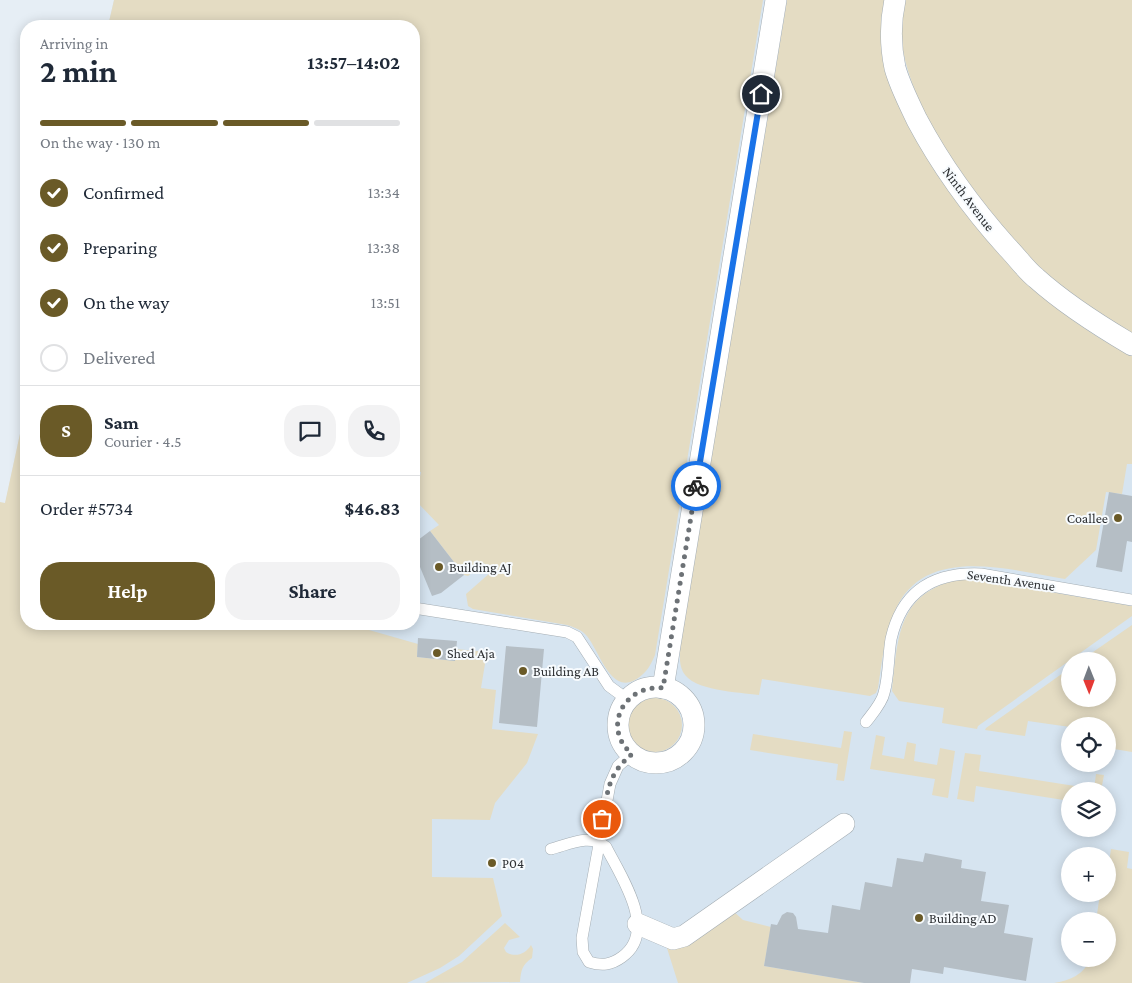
<!DOCTYPE html>
<html lang="en">
<head>
<meta charset="utf-8">
<style>
  body { margin:0; font-family:"Crimson Pro",serif; background:#f2f2f3; color:#1f2937; height:100vh; display:flex; flex-direction:column; font-size:19px; white-space:nowrap }
  * { box-sizing:border-box; margin:0 }
  p { font-size:16px; color:#747a83 }
  .icon { flex:none; width:28px; height:28px; fill:none; stroke:currentColor; stroke-width:2; stroke-linecap:round; stroke-linejoin:round }
  .map { position:relative; flex:1; overflow:hidden }
  .drawer { position:absolute; left:20px; top:20px; width:400px; height:610px; display:flex; flex-direction:column; background:#fff; border-radius:20px; box-shadow:0 2px 12px #0003 }
  .drawer>* { flex:none }
  .needle { width:32px; rotate:179deg }
  .fabs { position:absolute; left:1061px; top:652px; display:grid; gap:10px }
  .fabs a { display:grid; place-items:center; width:55px; height:55px; border-radius:50%; background:#fff; box-shadow:0 2px 12px #0003; font-size:25px }
  .pin { position:absolute; display:grid; place-items:center; width:42px; height:42px; color:#fff; margin:-21px; border:2px solid #fff; border-radius:50%; box-shadow:0 1px 5px #0007 }
  .courier { position:absolute; display:grid; place-items:center; width:50px; height:50px; margin:-25px; border:4px solid #1a73e8; border-radius:50%; background:#fff; color:#222; box-shadow:0 1px 6px #0007 }
  .summary em { font-style:normal; font-weight:700 }
  .summary div { display:flex; flex-direction:column-reverse }
  .summary { display:flex; align-items:center; justify-content:space-between; height:85px; padding:0 20px }
  h1 { font-size:32px; font-weight:700; line-height:38px }
  .bar { display:grid; grid-template-columns:repeat(4,1fr); gap:8px 5px; align-content:center; height:60px; padding:0 20px }
  .bar i { height:6px; border-radius:4px; background:#e0e1e3 }
  .bar .current { background:#6a5a27 }
  .bar p { grid-column:span 4 }
  .line { display:flex; align-items:center; gap:12px; padding:0 20px; border-top:1px solid #e0e1e3 }
  .line div { flex:1 }
  .round { display:grid; place-items:center; flex:none; width:52px; height:52px; border-radius:20px; background:#f2f2f3 }
  ol { padding:0 20px; list-style:none }
  li { display:flex; align-items:center; gap:15px; height:55px }
  li p { margin-inline-start:auto }
  li .icon { padding:5px; border-radius:50%; background:#6a5a27; color:#fff; stroke-width:4 }
  li:last-child { color:#747a83 }
  li i { width:28px; height:28px; border:2px solid #e0e1e3; border-radius:50% }
  .primary-button { display:flex; gap:10px; margin-top:auto; padding:10px 20px }
  .primary-button a { flex:1; height:58px; border-radius:20px; background:#6a5a27; color:#fff; font-size:20px; font-weight:700; line-height:58px; text-align:center }
  .primary-button a+a { background:#f2f2f3; color:#1f2937 }
  .map>svg:first-child { display:block }
  .built { fill:#d6e4f0; fill-rule:evenodd }
  .green { fill:#e4dcc3 }
  .building { fill:#b5bec5 }
  .lines { fill:none; stroke-linecap:round; stroke-linejoin:round }
  .lane-casing { stroke:#a4adb3; stroke-width:12 }
  .street-casing { stroke:#a4adb3; stroke-width:22 }
  .lane { stroke:#fff; stroke-width:11 }
  .street { stroke:#fff; stroke-width:21 }
  .done { stroke:#6d7276; stroke-width:5; stroke-dasharray:0 9 }
  .route { stroke:#1a73e8; stroke-width:6 }
  .poi-dot { fill:#6a5a27; stroke:#f7fbfe; stroke-width:2 }
  .labels { text-anchor:middle; stroke-width:4; stroke-linejoin:round; paint-order:stroke }
  .street-label { font-size:14px; fill:#2c2f32; stroke:#f7fbfe }
  .poi-label { font-size:14px; fill:#2c2f32; stroke:#f7fbfe; text-anchor:start }
</style>
</head>
<body>
<div class="map">
<svg width="1132" height="983" viewBox="0 0 1132 983">
  <rect width="100%" height="100%" fill="#e6eef5"/>
  <path class="built" d="M114 0H1132V983H0V528L26 406V624H414V26H108ZM1070 661H1108V699H1070ZM1070 726H1108V764H1070ZM1070 791H1108V829H1070ZM1070 856H1108V894H1070ZM1070 921H1108V959H1070Z"/>
  <g class="green">
    <path d="M114 0H763L655 655C650 667 645 675 633 681 608 692 598 646 585 634 580 629 573 627 567 625L473 609 468 606 466 594 491 572 484 563 468 576 464 575 430 531 439 525 415 500 421 472 414 471V26H108Z"/>
    <path d="M787 0H885L886 72 1051 303C1077 324 1102 341 1132 356V464H1127L1122 494 1106 492 1096 550 1065 579C1008 570 923 543 894 613 884 637 882 663 878 688L876 693 870 696 762 679 759 695C738 692 693 691 683 672 679 664 680 657 680 649Z"/>
    <path d="M905 0H1132V334C1107 319 1082 304 1060 285 999 235 924 137 905 60 900 39 901 21 905 0Z"/>
    <path d="M26 406V624H348L418 644 417 657 455 661 456 649 487 652 481 688 496 690 492 729 538 734 527 763 495 803 490 820 432 819V877L493 878 502 916 459 956 440 968 407 983H0V502L5 503Z"/>
    <path d="M960 579H976L1132 606V616L978 726 977 729 942 723 944 708 899 701 892 691C898 637 897 593 960 579Z"/>
    <path d="M1132 625V752L1108 748V726L1070 727 1028 721 1025 736 985 730 986 728 1070 668V699H1108V661H1080Z"/>
    <circle cx="655" cy="725" r="27"/>
    <path d="M844 731 852 732 844 781 836 780 838 764 750 750 753 734 841 748Z"/>
    <path d="M876 735 885 737 882 755 904 759 907 742 916 744 914 761 937 765 940 748 955 751 948 798 932 795 935 779 870 769Z"/>
    <path d="M965 753 981 755 979 771 1094 789 1096 774 1104 775 1101 791H1070V801L976 786 974 802 957 799Z"/>
    <path d="M1111 849 1129 852 1127 868 1132 869V983H1054C1069 981 1085 974 1090 959H1108V921H1096L1100 894H1108V870Z"/>
    <path d="M731 909 743 920 771 927 764 966 864 983H678L666 945Z"/>
    <path d="M505 923 520 937 509 940 504 948 506 952C515 958 526 954 531 945L533 949 532 958C522 965 521 970 520 982L425 983 462 962Z"/>
  </g>
  <g class="building">
    <path d="M1109 492 1132 496V542L1127 541 1122 572 1096 567Z"/>
    <path d="M430 531 464 575 441 593 432 596 420 567 414 558V543Z"/>
    <path d="M418 638 457 641 455 661 417 657Z"/>
    <path d="M506 646 544 649 537 727 499 723Z"/>
    <path d="M925 853 962 860 961 868 986 872 981 901 1009 905 1004 933 1033 938 1026 981 944 967 943 974 912 969 910 983H864L764 966 771 924 777 925 782 915 787 912 793 913 796 917 798 929 828 933 832 905 860 910 865 882 892 887 897 858 923 862Z"/>
  </g>
  <g class="lines">
    <defs>
      <g id="lane">
        <path d="M414 608 567 632 577 637 609 686 628 700"/>
        <path d="M866 722C872 714 882 703 884 693 889 676 888 657 891 639 902 591 934 572 981 574L1132 600"/>
        <path d="M551 849C570 844 590 833 606 847 620 875 659 931 622 957 611 965 602 966 589 962L583 952 582 938 610 784 618 766 632 754"/>
      </g>
      <g id="street">
        <path d="M895 0C890 23 890 44 895 68 900 86 909 103 917 120 942 167 972 208 1007 247 1017 257 1025 269 1036 278 1065 304 1098 325 1132 345"/>
        <circle cx="656" cy="725" r="38"/>
        <path d="M663 688 776 0"/>
        <path d="M638 924 673 939 684 936 844 824"/>
      </g>
    </defs>
    <use href="#lane" class="lane-casing"/>
    <use href="#street" class="street-casing"/>
    <use href="#lane" class="lane"/>
    <use href="#street" class="street"/>
  </g>
  <g class="lines">
    <path class="done" d="M602 819C609 789 607 775 632 754 601 728 624 684 663 688L696 486"/>
    <path class="route" d="M696 486 761 94"/>
  </g>
  <g class="poi-dot">
    <circle cx="1118" cy="518" r="5"/>
    <circle cx="439" cy="567" r="5"/>
    <circle cx="437" cy="653" r="5"/>
    <circle cx="523" cy="671" r="5"/>
    <circle cx="492" cy="863" r="5"/>
    <circle cx="919" cy="918" r="5"/>
  </g>
  <g class="labels">
    <g class="street-label">
      <text transform="translate(969 199) rotate(53)" y="5">Ninth Avenue</text>
      <text transform="translate(1011 580) rotate(8)" y="5">Seventh Avenue</text>
    </g>
    <g class="poi-label">
      <text x="1108" y="523" text-anchor="end">Coallee</text>
      <text x="449" y="572">Building AJ</text>
      <text x="447" y="658">Shed Aja</text>
      <text x="533" y="676">Building AB</text>
      <text x="502" y="868">P04</text>
      <text x="929" y="923">Building AD</text>
    </g>
  </g>
</svg>
<div class="fabs">
<a><svg class="needle" viewBox="-14 -14 28 28"><path d="M0-13l5 13h-10z" fill="#e53935"/><path d="M0 13l5-13h-10z" fill="#747a83"/></svg></a>
<a><svg class="icon" aria-label="locate" viewBox="0 0 24 24"><circle cx="12" cy="12" r="6"/><path d="M12 2v4M12 18v4M2 12h4M18 12h4"/></svg></a>
<a><svg class="icon" aria-label="layers" viewBox="0 0 24 24"><path d="M12 4l9 5-9 5-9-5zM3 14l9 5 9-5"/></svg></a>
<a>+</a>
<a>−</a>
</div>
<div class="pin" style="left:602px;top:819px;background:#ea580c"><svg class="icon" aria-label="bag" viewBox="0 0 24 24"><path d="M5 8h14l-1 12H6zM9 8a3 3 0 0 1 6 0"/></svg></div>
<div class="pin" style="left:761px;top:94px;background:#1f2937"><svg class="icon" aria-label="home" viewBox="0 0 24 24"><path d="M3 11l9-7 9 7M6 9v11h12V9"/></svg></div>
<div class="courier" style="left:696px;top:486px"><svg class="icon" aria-label="bike" viewBox="0 0 24 24"><circle cx="6" cy="16" r="4"/><circle cx="18" cy="16" r="4"/><path d="M6 16l4-8h5l3 8M10 8l3 8H6M13 5h3"/></svg></div>
<section class="drawer">
<div class="summary"><div><h1>2 min</h1><p>Arriving in</p></div><em>13:57–14:02</em></div>
<div class="bar"><i class="current"></i><i class="current"></i><i class="current"></i><i></i><p>On the way · 130 m</p></div>
<ol>
<li><svg class="icon" aria-label="check" viewBox="0 0 24 24"><path d="M5 12l5 5 9-10"/></svg>Confirmed<p>13:34</p></li>
<li><svg class="icon" aria-label="check" viewBox="0 0 24 24"><path d="M5 12l5 5 9-10"/></svg>Preparing<p>13:38</p></li>
<li><svg class="icon" aria-label="check" viewBox="0 0 24 24"><path d="M5 12l5 5 9-10"/></svg>On the way<p>13:51</p></li>
<li><i></i>Delivered</li>
</ol>
<div class="line" style="height:90px"><b class="round" style="background:#6a5a27;color:#fff">S</b><div><b>Sam</b><p>Courier · 4.5</p></div><a class="round"><svg class="icon" aria-label="chat" viewBox="0 0 24 24"><path d="M4 5h16v11H9l-5 4z"/></svg></a><a class="round"><svg class="icon" aria-label="phone" viewBox="0 0 24 24"><path d="M5 4h4l2 5-3 2q2 4 5 5l2-3 5 2v4C11 20 4 13 5 4z"/></svg></a></div>
<div class="line" style="height:65px"><div>Order #5734</div><b>$46.83</b></div>
<div class="primary-button"><a>Help</a><a>Share</a></div>
</section>
</div>
</body>
</html>
